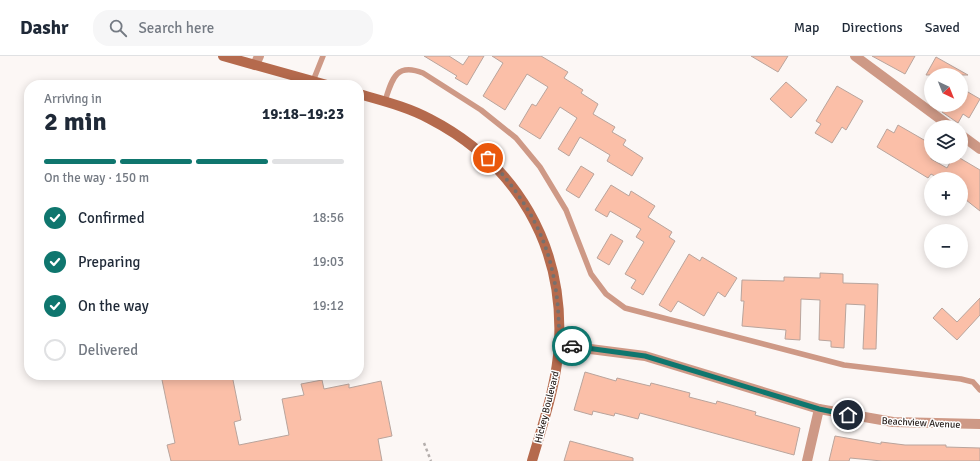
<!DOCTYPE html>
<html lang="en">
<head>
<meta charset="utf-8">
<style>
  body { margin:0; font-family:Signika,sans-serif; background:#f6f6f7; color:#1f2937; height:100vh; display:flex; flex-direction:column; font-size:15px; white-space:nowrap }
  * { box-sizing:border-box; margin:0 }
  p { font-size:13px; color:#747a83 }
  .icon { flex:none; width:22px; height:22px; fill:none; stroke:currentColor; stroke-width:2; stroke-linecap:round; stroke-linejoin:round }
  .map { position:relative; flex:1; overflow:hidden }
  .drawer { position:absolute; left:24px; top:24px; width:340px; height:300px; display:flex; flex-direction:column; background:#fff; border-radius:16px; box-shadow:0 2px 10px #0003 }
  .drawer>* { flex:none }
  .needle { width:26px; rotate:137deg }
  .controls { position:absolute; left:924px; top:12px; display:grid; gap:8px }
  .controls a { display:grid; place-items:center; width:44px; height:44px; border-radius:50%; background:#fff; box-shadow:0 2px 10px #0003; font-size:20px }
  .pin { position:absolute; display:grid; place-items:center; width:34px; height:34px; color:#fff; margin:-17px; border:2px solid #fff; border-radius:50%; box-shadow:0 1px 4px #0007 }
  .courier { position:absolute; display:grid; place-items:center; width:40px; height:40px; margin:-20px; border:3px solid #0f766e; border-radius:50%; background:#fff; color:#222; box-shadow:0 1px 5px #0007 }
  .headline em { font-style:normal; font-weight:700 }
  .headline div { display:flex; flex-direction:column-reverse }
  .headline { display:flex; align-items:center; justify-content:space-between; height:68px; padding:0 20px }
  h1 { font-size:26px; font-weight:700; line-height:30px }
  .bar { display:grid; grid-template-columns:repeat(4,1fr); gap:6px 4px; align-content:center; height:48px; padding:0 20px }
  .bar i { height:5px; border-radius:3px; background:#e0e1e3 }
  .bar .selected { background:#0f766e }
  .bar p { grid-column:span 4 }
  ol { padding:0 20px; list-style:none }
  li { display:flex; align-items:center; gap:12px; height:44px }
  li p { margin-inline-start:auto }
  li .icon { padding:4px; border-radius:50%; background:#0f766e; color:#fff; stroke-width:4 }
  li:last-child { color:#747a83 }
  li i { width:22px; height:22px; border:2px solid #e0e1e3; border-radius:50% }
  header { display:flex; align-items:center; gap:24px; box-sizing:border-box; height:56px; padding:0 20px; background:#fff; border-bottom:1px solid #e0e1e3 }
  header strong { font-size:19px }
  nav { display:flex; gap:22px; margin-inline-start:auto; font-size:14px }
  .search { width:280px; height:36px; background:#f6f6f7; display:flex; align-items:center; gap:10px; box-sizing:border-box; padding:0 14px; border-radius:16px; color:#747a83; font-size:15px }
  .map>svg:first-child { display:block }
  .building { fill:#fbbfa8; stroke:#b9a49c }
  .lines { fill:none; stroke-linecap:round; stroke-linejoin:round }
  .path { stroke:#b4aeac; stroke-width:2.5; stroke-dasharray:3 3; stroke-linecap:butt }
  .service { stroke:#ce9986; stroke-width:5.5 }
  .minor { stroke:#ce9986; stroke-width:10 }
  .secondary { stroke:#b56a4d; stroke-width:10 }
  .done { stroke:#77706d; stroke-width:4; stroke-dasharray:0 7.2 }
  .route { stroke:#0f766e; stroke-width:5 }
  .labels { text-anchor:middle; stroke-width:3; stroke-linejoin:round; paint-order:stroke }
  .street-label { font-size:10px; fill:#2f2724; stroke:#fff }
</style>
</head>
<body>
<header>
<strong>Dashr</strong>
<div class="search"><svg class="icon" aria-label="search" viewBox="0 0 24 24"><circle cx="10" cy="10" r="6"/><path d="M15 15l6 6"/></svg>Search here</div>
<nav><a>Map</a><a>Directions</a><a>Saved</a></nav>
</header>
<div class="map">
<svg width="980" height="405" viewBox="0 0 980 405">
  <rect width="100%" height="100%" fill="#fcf7f5"/>
  <g class="building">
    <path d="M424 0H449L463 9 469 0H484L467 29 455 22 457 20Z"/>
    <path d="M492 0H541L568 16 564 22 583 34 581 37 598 48 593 58 615 71 612 76 626 84 623 89 643 102 632 120 607 105 610 99 580 81 569 100 558 93 577 62 560 51 540 83 519 70 532 48 536 50 548 31 527 18 505 54 483 40 503 7Z"/>
    <path d="M751 0H788L778 16Z"/>
    <path d="M872 0H915L905 18Z"/>
    <path d="M936 1 968 19H926Z"/>
    <path d="M786 26 807 44 791 62 770 43Z"/>
    <path d="M837 30 863 45 846 74 842 71 832 87 815 77 821 68 816 65Z"/>
    <path d="M961 32 980 43 969 62 963 58 958 67 942 56 946 49H961Z"/>
    <path d="M898 69 931 88V103L947 112 953 101H958L980 114V155L961 140V123H940L931 118 928 122 877 91 887 73 894 77Z"/>
    <path d="M581 110 594 118 579 142 566 134Z"/>
    <path d="M611 129 629 140 631 135 655 150 648 161 672 176 669 181 675 185 643 239 631 232 636 224 625 218 644 186 636 181 641 173 610 155 607 161 595 154Z"/>
    <path d="M611 178 623 185 609 209 597 202Z"/>
    <path d="M689 198 700 205 702 201 737 222 725 241 718 236 704 260 678 245 671 256 659 249Z"/>
    <path d="M820 217 843 218V227L878 228 876 293H863L865 249 846 248 844 292 831 291V285L819 284 820 244 801 243 800 284 785 283 786 274 742 270 744 245H741L742 224 784 225V221L820 222Z"/>
    <path d="M980 242V259L957 284 933 262 942 252 957 266Z"/>
    <path d="M585 316 616 325 617 322 650 330 651 327 690 337 689 341 716 348 717 345 756 356 755 359 800 372 794 399 640 357 638 363 615 357 614 360 593 355 592 359 574 354Z"/>
    <path d="M161 319H189L190 321 202 319H232L241 364 234 366 239 389 289 379 282 343 304 339 301 328 322 324 324 333 349 328V332L381 325 392 380 378 383 382 405H171L167 389 175 387Z"/>
    <path d="M835 380 881 388V386L905 389H946V391L980 392V405H882L850 402 849 405H829Z"/>
    <path d="M570 385 633 402V405H564Z"/>
  </g>
  <g class="lines">
    <path class="path" d="M424 387 431 405"/>
    <g class="service">
      <path d="M313 25 323 0"/>
      <path d="M385 45C392 23 396 6 423 17L481 54 516 82 540 111 566 154 591 218 606 238 625 252 844 309 961 323 973 326 980 334"/>
    </g>
    <g class="minor">
      <path d="M855 0 951 71"/>
      <path d="M255 9 259 0"/>
      <path d="M961 79 980 93"/>
      <path d="M559 289 645 300 819 353 893 366 980 368"/>
      <path d="M807 405 819 353"/>
    </g>
    <g class="secondary">
      <path d="M223 0 327 29"/>
      <path d="M359 38C383 45 408 51 430 63 517 108 564 190 559 287 557 328 543 367 532 405"/>
    </g>
  </g>
  <g class="lines">
    <path class="done" d="M488 102C542 160 560 210 559 288L572 290"/>
    <path class="route" d="M572 290 645 300 819 353 848 359"/>
  </g>
  <g class="labels">
    <g class="street-label">
      <text transform="translate(546 351) rotate(-76)" y="4">Hickey Boulevard</text>
      <text transform="translate(921 366) rotate(3)" y="4">Beachview Avenue</text>
    </g>
  </g>
</svg>
<div class="controls">
<a><svg class="needle" viewBox="-14 -14 28 28"><path d="M0-13l5 13h-10z" fill="#e53935"/><path d="M0 13l5-13h-10z" fill="#747a83"/></svg></a>
<a><svg class="icon" aria-label="layers" viewBox="0 0 24 24"><path d="M12 4l9 5-9 5-9-5zM3 14l9 5 9-5"/></svg></a>
<a>+</a>
<a>−</a>
</div>
<div class="pin" style="left:488px;top:102px;background:#ea580c"><svg class="icon" aria-label="bag" viewBox="0 0 24 24"><path d="M5 8h14l-1 12H6zM9 8a3 3 0 0 1 6 0"/></svg></div>
<div class="pin" style="left:848px;top:359px;background:#1f2937"><svg class="icon" aria-label="home" viewBox="0 0 24 24"><path d="M3 11l9-7 9 7M6 9v11h12V9"/></svg></div>
<div class="courier" style="left:572px;top:290px"><svg class="icon" aria-label="car" viewBox="0 0 24 24"><path d="M5 17H2v-5l4-1 3-4h7l3 4 3 1v5h-3M9 17h6M6 11h13"/><circle cx="7" cy="17" r="2"/><circle cx="17" cy="17" r="2"/></svg></div>
<section class="drawer">
<div class="headline"><div><h1>2 min</h1><p>Arriving in</p></div><em>19:18–19:23</em></div>
<div class="bar"><i class="selected"></i><i class="selected"></i><i class="selected"></i><i></i><p>On the way · 150 m</p></div>
<ol>
<li><svg class="icon" aria-label="check" viewBox="0 0 24 24"><path d="M5 12l5 5 9-10"/></svg>Confirmed<p>18:56</p></li>
<li><svg class="icon" aria-label="check" viewBox="0 0 24 24"><path d="M5 12l5 5 9-10"/></svg>Preparing<p>19:03</p></li>
<li><svg class="icon" aria-label="check" viewBox="0 0 24 24"><path d="M5 12l5 5 9-10"/></svg>On the way<p>19:12</p></li>
<li><i></i>Delivered</li>
</ol>
</section>
</div>
</body>
</html>
